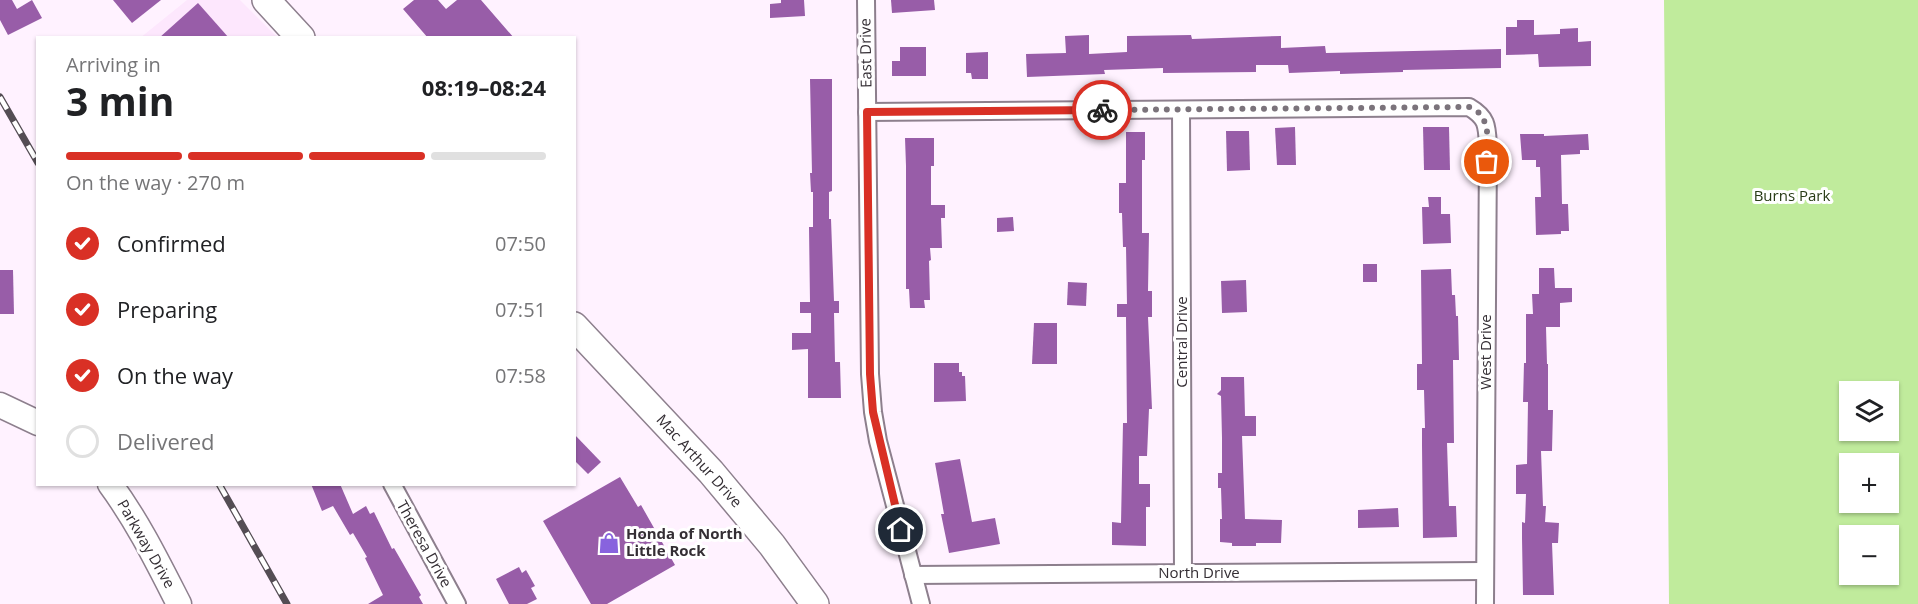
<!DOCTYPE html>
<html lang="en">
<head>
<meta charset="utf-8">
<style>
  body { margin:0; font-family:"Open Sans",sans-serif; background:#f2f2f2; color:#202124; height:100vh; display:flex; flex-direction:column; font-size:22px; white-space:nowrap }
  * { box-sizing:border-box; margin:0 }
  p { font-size:20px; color:#757577 }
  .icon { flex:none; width:33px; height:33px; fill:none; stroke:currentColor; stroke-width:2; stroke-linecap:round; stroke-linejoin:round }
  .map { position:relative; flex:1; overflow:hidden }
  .drawer { position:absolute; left:36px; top:36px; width:540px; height:450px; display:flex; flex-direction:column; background:#fff; border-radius:0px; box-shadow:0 2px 4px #0004 }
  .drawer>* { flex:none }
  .buttons { position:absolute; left:1839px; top:381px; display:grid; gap:12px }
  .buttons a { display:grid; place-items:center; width:60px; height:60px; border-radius:0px; background:#fff; box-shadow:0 2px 4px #0004; font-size:30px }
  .pin { position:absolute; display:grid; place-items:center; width:51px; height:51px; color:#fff; margin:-26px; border:3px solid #fff; border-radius:50%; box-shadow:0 2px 6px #0007 }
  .courier { position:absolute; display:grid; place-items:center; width:60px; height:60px; margin:-30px; border:4px solid #d93025; border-radius:50%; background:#fff; color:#222; box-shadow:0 2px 8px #0007 }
  .headline em { font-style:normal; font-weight:700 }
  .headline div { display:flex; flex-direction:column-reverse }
  .headline { display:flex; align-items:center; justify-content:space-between; height:102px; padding:0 30px }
  h1 { font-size:39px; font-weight:700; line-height:45px }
  .bar { display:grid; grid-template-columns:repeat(4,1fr); gap:9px 6px; align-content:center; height:72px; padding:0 30px }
  .bar i { height:8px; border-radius:4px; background:#e0e0e0 }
  .bar .selected { background:#d93025 }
  .bar p { grid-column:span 4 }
  ol { padding:0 30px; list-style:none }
  li { display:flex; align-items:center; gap:18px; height:66px }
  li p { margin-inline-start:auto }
  li .icon { padding:6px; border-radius:50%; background:#d93025; color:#fff; stroke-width:4 }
  li:last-child { color:#757577 }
  li i { width:33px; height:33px; border:3px solid #e0e0e0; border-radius:50% }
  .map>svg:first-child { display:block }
  .built { fill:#fde7fd }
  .green { fill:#c0eb9c; fill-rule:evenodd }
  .building { fill:#985da8 }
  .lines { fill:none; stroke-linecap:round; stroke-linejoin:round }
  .street-casing { stroke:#8d7f8d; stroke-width:20 }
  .secondary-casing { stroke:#8d7f8d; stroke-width:27 }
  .primary-casing { stroke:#8d7f8d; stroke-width:30 }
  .street { stroke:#fff; stroke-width:16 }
  .secondary { stroke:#fff; stroke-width:24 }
  .primary { stroke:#fff; stroke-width:27 }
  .rail-casing { stroke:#544d54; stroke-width:7 }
  .rail { stroke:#fff; stroke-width:4.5; stroke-dasharray:14; stroke-linecap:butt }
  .done { stroke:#7b737b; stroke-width:6; stroke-dasharray:0 10.8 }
  .route { stroke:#d93025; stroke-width:8 }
  .labels { text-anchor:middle; stroke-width:6; stroke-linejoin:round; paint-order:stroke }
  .street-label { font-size:15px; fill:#342e34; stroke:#fff }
  .park-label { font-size:15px; fill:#283b16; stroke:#fff }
  .poi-label { font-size:15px; font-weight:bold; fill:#342e34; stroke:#fff; text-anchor:start }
</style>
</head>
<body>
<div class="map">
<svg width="1918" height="604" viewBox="0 0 1918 604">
  <rect width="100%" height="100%" fill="#fff2ff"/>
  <path class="built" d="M187 0H240L277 37 140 38Z"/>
  <path class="green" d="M1664 0H1918V604H1669ZM1850 392H1888V430H1850ZM1850 464H1888V502H1850ZM1850 536H1888V574H1850Z"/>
  <g class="building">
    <path d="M0 0H12L17 9 32 0 42 18 8 35 0 20Z"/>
    <path d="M113 0H161L132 23Z"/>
    <path d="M414 0H438L446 9 457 0H481L514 38H428L403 9Z"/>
    <path d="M781 0H804L805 16 770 18V4L781 3Z"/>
    <path d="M891 0H934L935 10 892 13Z"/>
    <path d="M198 3 229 38H159Z"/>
    <path d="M1517 20H1534V35L1560 34V29L1578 28V42L1591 41V66L1539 67 1538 54 1506 55V27H1517Z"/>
    <path d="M1089 35V54L1127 52V36L1191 35 1192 39 1281 36V48L1325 46 1326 53 1501 49V68L1403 70V72L1340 74V71L1289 73 1288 65H1256V72L1163 73V68L1104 70 1105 74 1027 77 1026 54 1066 53 1065 36Z"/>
    <path d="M900 47H926V76H892V61H900Z"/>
    <path d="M988 52V79H972L971 73H966V53Z"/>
    <path d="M810 79H832V191L829 192V219H831L834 301H839V313H834L835 362H840L841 398H808V349L792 350V333H811V313H800V302H810L809 227H813V192H811L810 173H812Z"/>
    <path d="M1295 127 1296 165H1277L1275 128Z"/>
    <path d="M1423 127H1449L1450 170H1424Z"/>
    <path d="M1226 131H1249L1250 170 1227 171Z"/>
    <path d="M1126 132H1145V160H1142V233H1149L1148 291H1152V317H1148L1152 409H1149L1147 456H1139V484H1150V507H1146V546L1112 545V522L1121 523 1123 423H1127L1126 317H1117V304H1127L1126 247H1123L1122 213H1119V183H1126Z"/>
    <path d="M1520 134H1544V136L1588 134 1589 150H1580V154L1561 155 1562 204H1568L1569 231H1561V234L1536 235 1535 197H1541L1540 167H1536V160H1522Z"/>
    <path d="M905 138H934V166H931V205H945V218H941L942 248H930L931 260 929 261 930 300H924L925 308H910L909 289H906V166Z"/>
    <path d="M1428 197H1441V214H1450L1451 243 1423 244 1422 207H1429Z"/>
    <path d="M1013 217 1014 231 997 232V218Z"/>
    <rect x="1363" y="264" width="14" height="18"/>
    <path d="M1539 268H1554L1555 288H1572V302L1560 303V327H1546L1547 364H1548V410H1553L1552 451H1541L1543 506H1546L1545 522 1559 523 1558 543H1552L1554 595H1523L1522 538V522L1525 523 1526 494H1516V465L1527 464 1528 402H1523L1524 363H1526V314H1533L1532 294H1539Z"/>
    <path d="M1451 269 1452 295H1455L1456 316H1458L1459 360H1453L1454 443H1447L1449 506H1456L1457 537 1423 538 1422 445V428H1425L1424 390H1417V364H1422L1421 270Z"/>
    <path d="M0 270H13L14 314H0Z"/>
    <path d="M1246 280 1247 312 1222 313 1221 281Z"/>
    <path d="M1068 282 1087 283 1086 306 1067 305Z"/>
    <path d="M1034 323H1057V364H1032Z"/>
    <path d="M934 363H959V372H962V376H965L966 401 934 402Z"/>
    <path d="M1221 377H1244L1245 416H1256V436H1242L1245 519 1282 520 1281 543H1256V546H1232V543L1220 542V519H1222L1221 488H1218V473H1222V438L1221 396 1217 394 1221 390Z"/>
    <path d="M574 434 601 462 588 474 574 460Z"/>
    <path d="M960 459 972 522 995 518 1000 544 949 553 941 514H944L935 463Z"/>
    <path d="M620 477 638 507 641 505 675 565 607 604H591L543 521Z"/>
    <path d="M311 484H340L353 514 366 506 370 514 374 512 392 549 394 548 421 595 419 597 423 604H368L383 595 365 558 367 557 353 533 350 535 333 506 322 511Z"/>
    <path d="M1398 508 1399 527 1358 528V510Z"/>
    <path d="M519 567 522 573 526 570 535 586 531 588 537 599 527 604H509L496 579Z"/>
  </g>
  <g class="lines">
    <defs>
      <g id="street">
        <path d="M866 0 870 374 873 412 878 441 921 604"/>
        <path d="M1181 110 1183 573"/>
        <path d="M867 112 1469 107C1488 118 1487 127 1488 148L1485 604"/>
        <path d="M392 484 457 604"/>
        <path d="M913 575 1484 571"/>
      </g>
      <g id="secondary">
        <path d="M0 405 38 423"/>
        <path d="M110 484C138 522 158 563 179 604"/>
      </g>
      <g id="primary">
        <path d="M266 0 301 38"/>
        <path d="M574 326 711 472 772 545 815 604"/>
      </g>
    </defs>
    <use href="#street" class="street-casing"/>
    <use href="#secondary" class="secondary-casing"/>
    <use href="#primary" class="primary-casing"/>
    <use href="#street" class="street"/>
    <use href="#secondary" class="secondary"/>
    <use href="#primary" class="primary"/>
    <defs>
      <g id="rail">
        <path d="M0 97 38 163"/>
        <path d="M219 484 287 604"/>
      </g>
    </defs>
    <use href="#rail" class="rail-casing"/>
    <use href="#rail" class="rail"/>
  </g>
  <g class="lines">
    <path class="done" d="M1102 110 1469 107 1481 114 1487 127V162"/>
    <path class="route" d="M901 530 873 412 870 374 867 112 1102 110"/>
  </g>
  <defs>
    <symbol id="shop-bare" viewBox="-9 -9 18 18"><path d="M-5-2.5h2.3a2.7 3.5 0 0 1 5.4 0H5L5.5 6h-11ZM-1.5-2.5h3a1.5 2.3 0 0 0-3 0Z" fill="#8863de" stroke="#fff" stroke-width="2.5" paint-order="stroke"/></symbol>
  </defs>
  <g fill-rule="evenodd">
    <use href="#shop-bare" x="594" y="528" width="30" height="30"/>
  </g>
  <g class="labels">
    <g class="street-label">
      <text transform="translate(866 53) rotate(-91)" y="5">East Drive</text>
      <text transform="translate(1182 342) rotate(-90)" y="5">Central Drive</text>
      <text transform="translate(1486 352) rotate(-90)" y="5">West Drive</text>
      <text transform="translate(699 461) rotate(48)" y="5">Mac Arthur Drive</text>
      <text transform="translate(146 544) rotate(60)" y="5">Parkway Drive</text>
      <text transform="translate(424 544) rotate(61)" y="5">Theresa Drive</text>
      <text x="1199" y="578">North Drive</text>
    </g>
    <g class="park-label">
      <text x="1792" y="201">Burns Park</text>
    </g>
    <g class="poi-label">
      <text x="626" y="539">Honda of North<tspan x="626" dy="17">Little Rock</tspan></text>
    </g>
  </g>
</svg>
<div class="buttons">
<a><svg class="icon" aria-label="layers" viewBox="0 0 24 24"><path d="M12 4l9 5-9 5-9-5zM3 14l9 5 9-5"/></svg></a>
<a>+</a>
<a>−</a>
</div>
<div class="pin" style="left:1487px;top:162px;background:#ea580c"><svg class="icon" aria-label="bag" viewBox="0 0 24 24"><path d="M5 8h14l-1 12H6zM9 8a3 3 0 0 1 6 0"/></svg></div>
<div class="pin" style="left:901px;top:530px;background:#1f2937"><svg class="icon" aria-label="home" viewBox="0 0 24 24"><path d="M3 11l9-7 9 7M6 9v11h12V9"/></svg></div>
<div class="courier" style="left:1102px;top:110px"><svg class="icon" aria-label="bike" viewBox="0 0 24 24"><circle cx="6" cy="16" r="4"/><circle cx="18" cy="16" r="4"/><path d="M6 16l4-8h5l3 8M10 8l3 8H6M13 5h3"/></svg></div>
<section class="drawer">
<div class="headline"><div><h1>3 min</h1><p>Arriving in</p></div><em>08:19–08:24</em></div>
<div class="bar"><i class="selected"></i><i class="selected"></i><i class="selected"></i><i></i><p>On the way · 270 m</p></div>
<ol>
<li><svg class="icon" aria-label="check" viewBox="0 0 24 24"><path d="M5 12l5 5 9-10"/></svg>Confirmed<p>07:50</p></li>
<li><svg class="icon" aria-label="check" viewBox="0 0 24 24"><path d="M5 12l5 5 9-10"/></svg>Preparing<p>07:51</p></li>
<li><svg class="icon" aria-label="check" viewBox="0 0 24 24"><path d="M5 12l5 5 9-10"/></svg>On the way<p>07:58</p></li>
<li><i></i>Delivered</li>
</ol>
</section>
</div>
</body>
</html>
